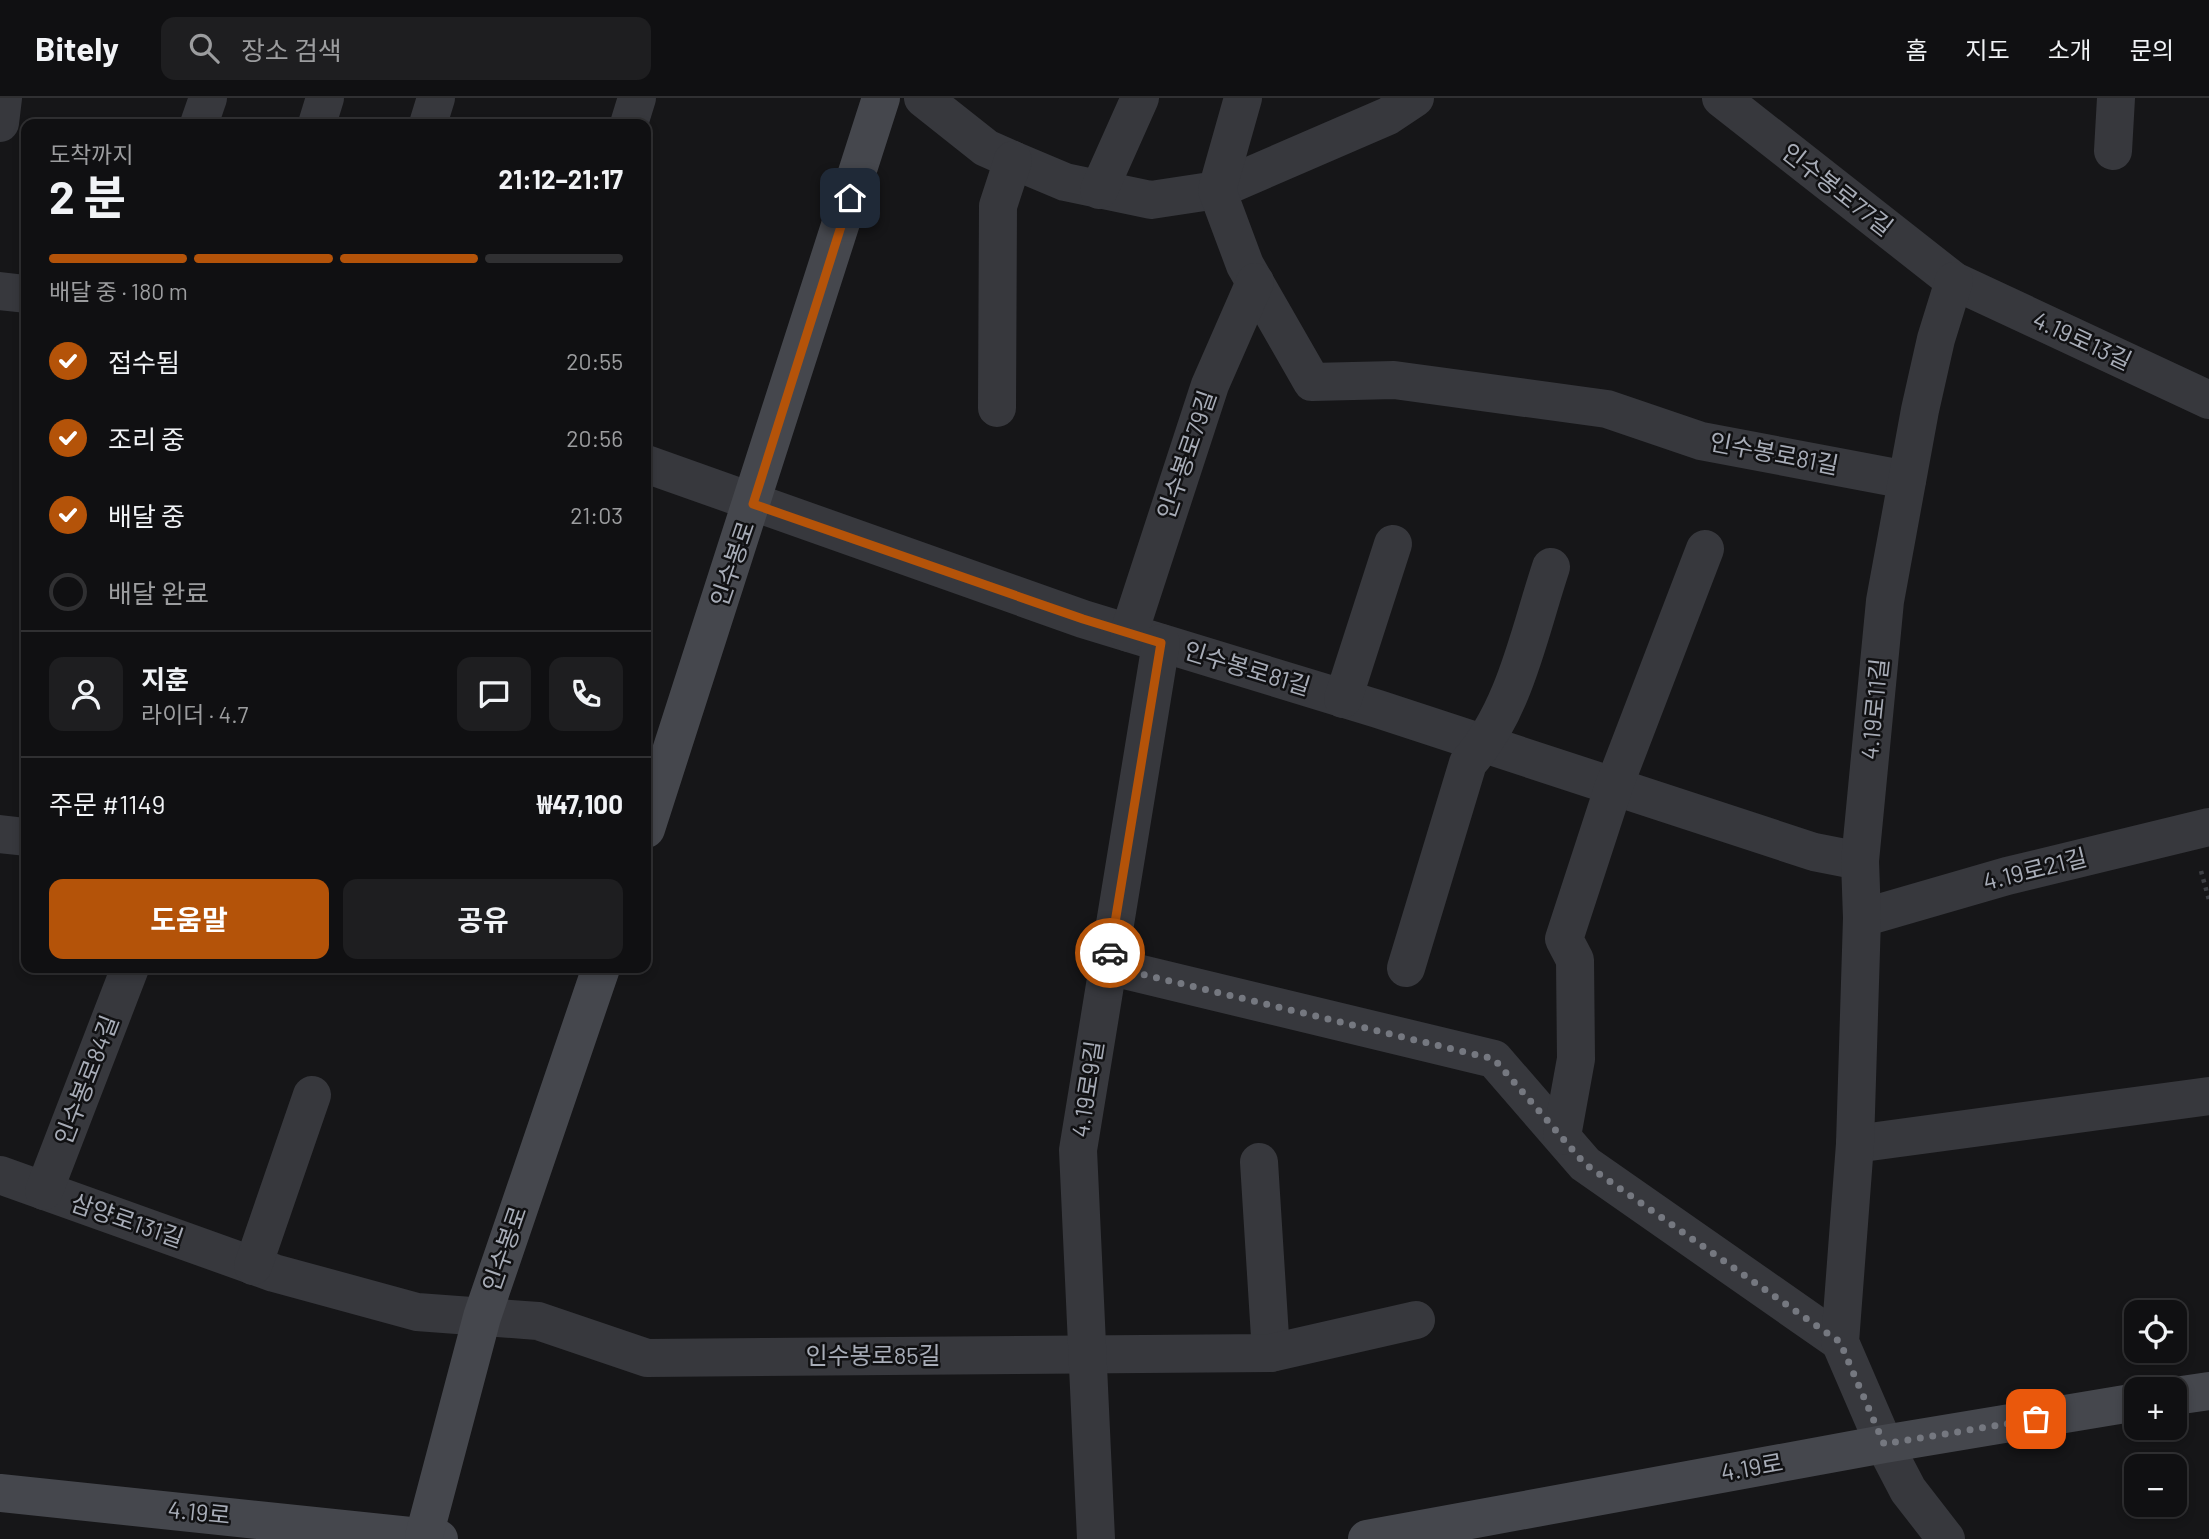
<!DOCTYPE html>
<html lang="ko">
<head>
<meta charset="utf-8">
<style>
  body { margin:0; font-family:Barlow,"Noto Sans KR",sans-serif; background:#1e1e20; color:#f1f3f6; height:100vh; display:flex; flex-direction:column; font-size:26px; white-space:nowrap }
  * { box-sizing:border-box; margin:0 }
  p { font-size:23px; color:#9c9d9f }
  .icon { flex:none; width:38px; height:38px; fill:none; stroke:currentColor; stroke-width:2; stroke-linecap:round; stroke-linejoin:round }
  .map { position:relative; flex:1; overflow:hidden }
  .sheet { position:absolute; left:21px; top:21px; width:630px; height:854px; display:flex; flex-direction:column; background:#101012; border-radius:14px; box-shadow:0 4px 10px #0003,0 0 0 2px #303032 }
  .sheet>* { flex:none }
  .tools { position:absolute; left:2124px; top:1202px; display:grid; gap:14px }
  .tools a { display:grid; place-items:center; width:63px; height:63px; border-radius:14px; background:#101012; box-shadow:0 4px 10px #0003,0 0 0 2px #303032; font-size:35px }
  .pin { position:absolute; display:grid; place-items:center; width:60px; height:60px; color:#fff; margin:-30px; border-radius:14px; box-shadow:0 4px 10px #0006 }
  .courier { position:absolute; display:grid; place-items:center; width:70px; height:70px; margin:-35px; border:5px solid #b45309; border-radius:50%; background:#fff; color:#222; box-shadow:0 2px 9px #0007 }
  .overview em { font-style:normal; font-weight:700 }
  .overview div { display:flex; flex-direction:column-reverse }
  .overview { display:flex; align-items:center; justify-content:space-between; height:119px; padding:0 28px }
  h1 { font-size:46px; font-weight:700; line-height:52px }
  .bar { display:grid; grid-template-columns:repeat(4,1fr); gap:10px 7px; align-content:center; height:84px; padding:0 28px }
  .bar i { height:9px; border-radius:5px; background:#303032 }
  .bar .active { background:#b45309 }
  .bar p { grid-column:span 4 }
  .line { display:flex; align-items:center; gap:18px; padding:0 28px; border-top:2px solid #303032 }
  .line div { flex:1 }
  .round { display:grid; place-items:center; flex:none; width:74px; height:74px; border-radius:14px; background:#1e1e20 }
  ol { padding:0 28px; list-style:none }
  li { display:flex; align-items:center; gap:21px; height:77px }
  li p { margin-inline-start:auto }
  li .icon { padding:7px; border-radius:50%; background:#b45309; color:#fff; stroke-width:4 }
  li:last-child { color:#9c9d9f }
  li i { width:38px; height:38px; border:4px solid #303032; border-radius:50% }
  .cta { display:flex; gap:14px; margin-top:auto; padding:14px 28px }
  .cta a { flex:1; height:80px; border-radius:14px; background:#b45309; color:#fff; font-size:28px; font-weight:700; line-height:80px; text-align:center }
  .cta a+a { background:#1e1e20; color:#f1f3f6 }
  header { display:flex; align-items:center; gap:42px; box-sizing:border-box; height:98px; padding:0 35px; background:#101012; border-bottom:2px solid #303032 }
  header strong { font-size:33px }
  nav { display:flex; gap:38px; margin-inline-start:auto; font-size:24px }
  .search { width:490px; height:63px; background:#1e1e20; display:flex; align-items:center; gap:18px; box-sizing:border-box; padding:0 24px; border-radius:14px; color:#9c9d9f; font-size:26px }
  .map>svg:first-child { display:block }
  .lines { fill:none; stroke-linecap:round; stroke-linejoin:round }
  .path { stroke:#3d3f44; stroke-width:4.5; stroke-dasharray:3.5 5; stroke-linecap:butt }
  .street { stroke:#37383d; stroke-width:38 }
  .secondary { stroke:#45474d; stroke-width:38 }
  .done { stroke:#757880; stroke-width:7; stroke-dasharray:0 12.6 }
  .route { stroke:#b45309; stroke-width:9 }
  .labels { text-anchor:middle; stroke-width:5; stroke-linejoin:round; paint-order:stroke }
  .street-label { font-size:24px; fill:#a8adb8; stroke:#111113 }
</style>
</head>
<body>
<header>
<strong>Bitely</strong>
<div class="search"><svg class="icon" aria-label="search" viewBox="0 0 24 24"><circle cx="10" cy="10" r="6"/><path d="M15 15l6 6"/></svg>장소 검색</div>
<nav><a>홈</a><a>지도</a><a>소개</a><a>문의</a></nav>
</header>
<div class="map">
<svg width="2209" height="1441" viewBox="0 0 2209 1441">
  <rect width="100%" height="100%" fill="#161618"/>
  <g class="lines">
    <path class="path" d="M2201 773 2209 802"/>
    <g class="street">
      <path d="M923 0 986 50 1013 62 1065 84 1151 102 1217 92 1388 18 1415 0"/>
      <path d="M1243 0 1217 92 1245 167 1312 284 1394 282 1607 311 1701 343 1907 382"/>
      <path d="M1721 0 1954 183 2209 302"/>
      <path d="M0 25 3 0"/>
      <path d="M199 26 208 0"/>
      <path d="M317 26 325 0"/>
      <path d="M428 26 436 0"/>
      <path d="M629 26 637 0"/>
      <path d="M2113 53 2116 0"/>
      <path d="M1099 92 1140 0"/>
      <path d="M0 193 26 196"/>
      <path d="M997 310 998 108 1013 62"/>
      <path d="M646 366 1083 521 1378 611 1814 754 1860 763"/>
      <path d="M1129 535 1210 287 1255 184"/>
      <path d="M1343 601 1393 446"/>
      <path d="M0 736 26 739"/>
      <path d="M1862 820 2007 778 2209 729"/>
      <path d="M1108 868 1494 961 1585 1066 1840 1244"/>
      <path d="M1406 870 1468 665C1515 612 1529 535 1551 469"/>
      <path d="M1562 1038 1576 961 1575 862 1564 841 1614 688 1705 451"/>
      <path d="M1855 1046 2209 998"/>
      <path d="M1259 1064 1271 1255"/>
      <path d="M0 1077 274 1175 417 1214 538 1223 647 1260 1271 1255 1416 1222"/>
      <path d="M44 1093 130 870"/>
      <path d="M253 1168 312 997"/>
      <path d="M1096 1441 1078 1052 1161 545"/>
      <path d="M1946 1441 1908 1392 1884 1346 1840 1244 1855 1046 1862 820 1860 763 1885 503 1920 312 1936 241 1954 183"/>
    </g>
    <g class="secondary">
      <path d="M646 731 881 0"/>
      <path d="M2175 1298 2209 1293"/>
      <path d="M0 1395 439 1441"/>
      <path d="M424 1438 482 1219 601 870"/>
      <path d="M1367 1441 1884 1346 2137 1304"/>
    </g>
  </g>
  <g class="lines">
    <path class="done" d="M1110 855 1108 868 1494 961 1585 1066 1840 1244 1884 1346 2036 1321"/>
    <path class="route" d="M850 100 753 406 1083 521 1161 545 1110 855"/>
  </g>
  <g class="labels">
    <g class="street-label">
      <text transform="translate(1837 92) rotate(38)" y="8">인수봉로77길</text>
      <text transform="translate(2082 243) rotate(25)" y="8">4.19로13길</text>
      <text transform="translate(1774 356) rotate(11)" y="8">인수봉로81길</text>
      <text transform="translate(1187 357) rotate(-71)" y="8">인수봉로79길</text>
      <text transform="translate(733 466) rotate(-71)" y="8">인수봉로</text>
      <text transform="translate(1247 571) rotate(17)" y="8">인수봉로81길</text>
      <text transform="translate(1875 611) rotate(-84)" y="8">4.19로11길</text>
      <text transform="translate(2035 772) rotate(-14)" y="8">4.19로21길</text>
      <text transform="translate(87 982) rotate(-69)" y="8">인수봉로84길</text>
      <text transform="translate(1088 991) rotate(-81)" y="8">4.19로9길</text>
      <text transform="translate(127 1123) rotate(19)" y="8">삼양로131길</text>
      <text transform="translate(505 1151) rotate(-71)" y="8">인수봉로</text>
      <text x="873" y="1266">인수봉로85길</text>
      <text transform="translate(1752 1370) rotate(-10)" y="8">4.19로</text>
      <text transform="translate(199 1415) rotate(6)" y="8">4.19로</text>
    </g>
  </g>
</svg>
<div class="tools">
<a><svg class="icon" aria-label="locate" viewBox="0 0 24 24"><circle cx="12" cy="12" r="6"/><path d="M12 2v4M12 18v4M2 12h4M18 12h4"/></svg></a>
<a>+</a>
<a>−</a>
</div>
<div class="pin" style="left:2036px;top:1321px;background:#ea580c"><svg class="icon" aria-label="bag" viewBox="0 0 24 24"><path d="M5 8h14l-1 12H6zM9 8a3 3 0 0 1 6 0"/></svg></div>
<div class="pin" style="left:850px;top:100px;background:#1f2937"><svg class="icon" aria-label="home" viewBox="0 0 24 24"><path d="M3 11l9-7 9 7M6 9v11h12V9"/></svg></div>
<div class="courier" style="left:1110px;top:855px"><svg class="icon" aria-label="car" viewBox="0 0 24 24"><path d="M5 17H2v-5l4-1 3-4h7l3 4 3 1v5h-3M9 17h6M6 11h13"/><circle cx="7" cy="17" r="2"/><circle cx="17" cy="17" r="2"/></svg></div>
<section class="sheet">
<div class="overview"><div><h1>2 분</h1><p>도착까지</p></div><em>21:12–21:17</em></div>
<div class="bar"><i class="active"></i><i class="active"></i><i class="active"></i><i></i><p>배달 중 · 180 m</p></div>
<ol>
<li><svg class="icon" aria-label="check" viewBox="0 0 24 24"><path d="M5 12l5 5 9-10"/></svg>접수됨<p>20:55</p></li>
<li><svg class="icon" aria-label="check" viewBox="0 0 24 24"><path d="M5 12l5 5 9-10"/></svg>조리 중<p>20:56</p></li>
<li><svg class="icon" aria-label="check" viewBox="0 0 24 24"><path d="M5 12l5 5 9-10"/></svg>배달 중<p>21:03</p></li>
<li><i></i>배달 완료</li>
</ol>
<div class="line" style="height:126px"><a class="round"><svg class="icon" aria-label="person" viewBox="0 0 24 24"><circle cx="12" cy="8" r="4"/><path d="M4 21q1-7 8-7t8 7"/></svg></a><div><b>지훈</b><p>라이더 · 4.7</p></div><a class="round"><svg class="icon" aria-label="chat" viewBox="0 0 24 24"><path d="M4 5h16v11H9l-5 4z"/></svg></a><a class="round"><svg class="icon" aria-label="phone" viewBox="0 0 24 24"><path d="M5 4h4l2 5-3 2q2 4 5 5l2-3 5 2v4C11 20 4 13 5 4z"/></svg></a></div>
<div class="line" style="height:91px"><div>주문 #1149</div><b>₩47,100</b></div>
<div class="cta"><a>도움말</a><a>공유</a></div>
</section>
</div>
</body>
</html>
